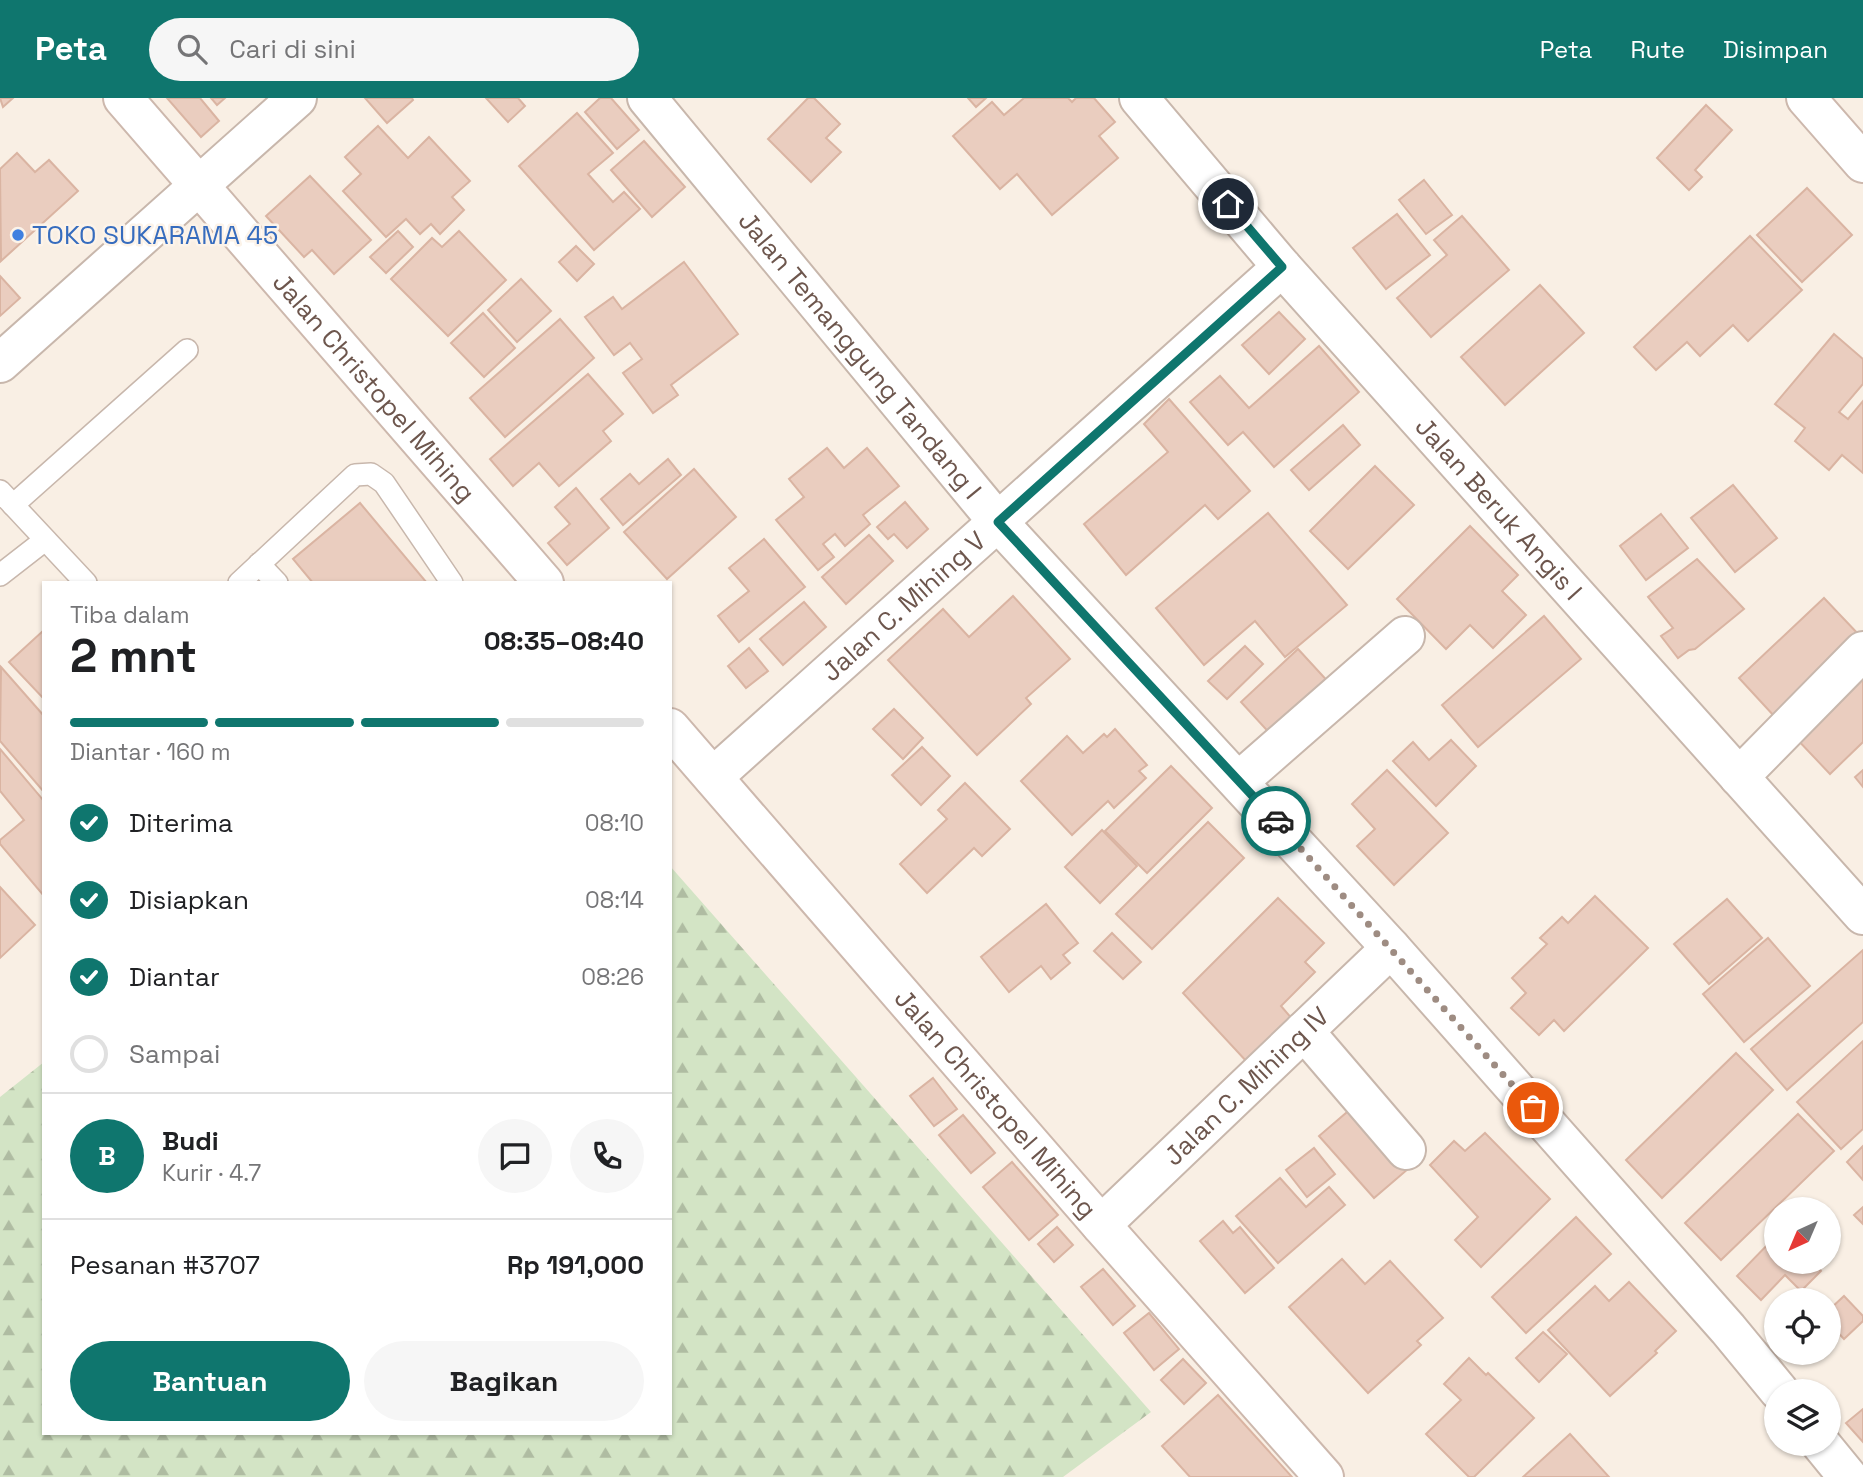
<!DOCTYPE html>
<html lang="id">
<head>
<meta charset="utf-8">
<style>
  body { margin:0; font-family:"Space Grotesk",sans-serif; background:#f6f6f6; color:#202124; height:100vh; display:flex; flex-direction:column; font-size:26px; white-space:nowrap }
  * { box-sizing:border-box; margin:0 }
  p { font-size:23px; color:#757577 }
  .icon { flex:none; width:38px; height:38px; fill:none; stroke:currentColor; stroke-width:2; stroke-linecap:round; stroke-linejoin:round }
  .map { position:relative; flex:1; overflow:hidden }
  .details { position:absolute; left:42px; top:483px; width:630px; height:854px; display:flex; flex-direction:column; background:#fff; border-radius:0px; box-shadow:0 2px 5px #0004 }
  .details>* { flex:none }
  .needle { width:46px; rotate:224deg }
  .buttons { position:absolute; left:1764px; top:1099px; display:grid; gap:14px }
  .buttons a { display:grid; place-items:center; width:77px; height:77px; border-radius:50%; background:#fff; box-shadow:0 2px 5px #0004; font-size:35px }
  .pin { position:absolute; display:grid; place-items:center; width:60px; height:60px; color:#fff; margin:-30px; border:4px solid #fff; border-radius:50%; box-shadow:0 2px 7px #0007 }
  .courier { position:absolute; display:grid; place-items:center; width:70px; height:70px; margin:-35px; border:5px solid #0f766e; border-radius:50%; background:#fff; color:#222; box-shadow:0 2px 9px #0007 }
  .head em { font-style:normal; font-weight:700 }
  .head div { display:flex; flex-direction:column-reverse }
  .head { display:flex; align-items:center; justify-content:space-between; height:119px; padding:0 28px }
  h1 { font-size:46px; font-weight:700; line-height:52px }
  .bar { display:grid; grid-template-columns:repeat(4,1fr); gap:10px 7px; align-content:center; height:84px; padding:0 28px }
  .bar i { height:9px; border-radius:5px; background:#e0e0e0 }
  .bar .selected { background:#0f766e }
  .bar p { grid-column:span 4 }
  .line { display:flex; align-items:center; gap:18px; padding:0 28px; border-top:2px solid #e0e0e0 }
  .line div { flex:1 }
  .round { display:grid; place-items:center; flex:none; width:74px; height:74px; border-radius:37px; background:#f6f6f6 }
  ol { padding:0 28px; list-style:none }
  li { display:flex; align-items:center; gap:21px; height:77px }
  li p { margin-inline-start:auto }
  li .icon { padding:7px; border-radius:50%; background:#0f766e; color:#fff; stroke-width:4 }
  li:last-child { color:#757577 }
  li i { width:38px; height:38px; border:4px solid #e0e0e0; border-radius:50% }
  .cta { display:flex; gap:14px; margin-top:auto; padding:14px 28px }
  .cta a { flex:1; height:80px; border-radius:42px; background:#0f766e; color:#fff; font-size:28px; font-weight:700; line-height:80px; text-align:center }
  .cta a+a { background:#f6f6f6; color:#202124 }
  header { display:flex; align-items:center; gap:42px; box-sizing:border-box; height:98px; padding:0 35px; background:#0f766e; color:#fff }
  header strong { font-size:33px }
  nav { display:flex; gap:38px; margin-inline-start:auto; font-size:24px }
  .search { width:490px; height:63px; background:#f6f6f6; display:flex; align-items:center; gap:18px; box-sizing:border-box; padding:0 24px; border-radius:38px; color:#757577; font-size:26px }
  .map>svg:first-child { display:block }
  .forest { fill:url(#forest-firs) }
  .building { fill:#eacdbf; stroke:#dab4a2; stroke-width:2 }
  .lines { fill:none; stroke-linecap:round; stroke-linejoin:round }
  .lane-casing { stroke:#c8b7ac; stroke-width:24 }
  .street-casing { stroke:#c8b7ac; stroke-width:42 }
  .secondary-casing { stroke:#cdb8ad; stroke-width:42 }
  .lane { stroke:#fff; stroke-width:21 }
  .street { stroke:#fff; stroke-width:38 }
  .secondary { stroke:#fff; stroke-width:38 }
  .done { stroke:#9e8c82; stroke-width:7; stroke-dasharray:0 12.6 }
  .route { stroke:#0f766e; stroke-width:9 }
  .shop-dot { fill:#3f7fe0; stroke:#fcf3e9; stroke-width:2.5 }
  .labels { text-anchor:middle; stroke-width:5; stroke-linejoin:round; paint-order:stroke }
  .shop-label { font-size:26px; fill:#366cbe; stroke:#fcf3e9; text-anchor:start }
  .street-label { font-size:26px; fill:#6d564d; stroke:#fcf3e9 }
</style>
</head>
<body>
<header>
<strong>Peta</strong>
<div class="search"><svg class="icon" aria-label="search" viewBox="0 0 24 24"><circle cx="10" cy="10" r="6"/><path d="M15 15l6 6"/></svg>Cari di sini</div>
<nav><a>Peta</a><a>Rute</a><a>Disimpan</a></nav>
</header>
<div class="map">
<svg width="1863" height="1379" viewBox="0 0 1863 1379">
  <defs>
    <pattern id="forest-firs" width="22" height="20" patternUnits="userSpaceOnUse" patternTransform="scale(1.75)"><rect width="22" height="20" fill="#d3e4c5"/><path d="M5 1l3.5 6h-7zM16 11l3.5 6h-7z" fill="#afbca2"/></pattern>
  </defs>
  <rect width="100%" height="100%" fill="#f9efe4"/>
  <path class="forest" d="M670 768 1151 1314 1063 1379H0V999L44 964V1335H670Z"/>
  <g class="building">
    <path d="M0 0H13L3 9Z"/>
    <path d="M167 0H200L219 23 201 39Z"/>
    <path d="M211 0H225L217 7Z"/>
    <path d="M365 0H412L413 2 387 25Z"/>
    <path d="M486 0H518L525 8 508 24Z"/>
    <path d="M600 0H611L639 32 617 51 585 14Z"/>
    <path d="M808 0H814L840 26 826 40 841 54 811 84 768 41Z"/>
    <path d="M968 0H986L976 9Z"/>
    <path d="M1024 0H1068L1072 4 1076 0H1094L1115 24 1099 38 1118 60 1052 117 1017 76 1000 91 953 38 992 4 1004 17Z"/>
    <path d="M1706 7 1732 32 1695 72 1702 79 1689 92 1657 60Z"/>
    <path d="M577 15 613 55 588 76 613 104 624 94 640 111 594 152 519 68Z"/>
    <path d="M378 28 408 60 429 39 470 83 452 99 464 112 440 136 431 126 420 136 406 121 386 139 343 93 361 76 345 59Z"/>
    <path d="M644 43 685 89 652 119 611 72Z"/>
    <path d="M17 55 35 74 49 62 78 93 1 163 0 71Z"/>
    <path d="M310 78 371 142 334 176 312 152 304 159 266 118Z"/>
    <path d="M1424 82 1452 117 1426 136 1399 102Z"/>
    <path d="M1807 90 1852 137 1802 184 1757 137Z"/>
    <path d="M1397 116 1430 157 1386 191 1353 150Z"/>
    <path d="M1462 118 1509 172 1431 239 1397 200 1447 157 1434 142Z"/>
    <path d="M398 133 413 149 386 175 370 159Z"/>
    <path d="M459 133 506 182 448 238 391 181 432 140 442 149Z"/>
    <path d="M1750 138 1802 192 1748 243 1733 227 1700 258 1687 244 1656 272 1634 249Z"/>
    <path d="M576 148 594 166 577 183 559 164Z"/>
    <path d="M684 164 738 236 671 287 678 297 653 315 623 275 642 261 630 245 614 257 585 219 613 199 622 211Z"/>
    <path d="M0 178 20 200 0 218Z"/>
    <path d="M521 181 551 213 517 244 488 212Z"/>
    <path d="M1540 187 1584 235 1505 307 1461 259Z"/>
    <path d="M1279 214 1305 241 1269 276 1242 247Z"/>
    <path d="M483 215 515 250 484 279 451 245Z"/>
    <path d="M560 221 594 260 505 339 470 300Z"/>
    <path d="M1834 236 1863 261V286L1839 314 1848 321 1863 303V375L1842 357 1829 372 1795 343 1805 330 1775 306Z"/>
    <path d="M1319 248 1359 294 1274 369 1243 334 1228 347 1190 304 1220 278 1249 310Z"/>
    <path d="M588 276 623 316 603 333 611 343 559 388 539 365 513 388 490 361Z"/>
    <path d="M1169 301 1250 393 1218 421 1205 407 1126 477 1084 426 1168 354 1144 326Z"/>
    <path d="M1343 327 1360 347 1309 392 1291 372Z"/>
    <path d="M827 350 844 370 867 350 899 388 863 417 870 426 845 448 835 436 823 446 834 459 818 472 776 422 804 399 789 381Z"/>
    <path d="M668 361 681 377 623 427 601 401 630 376 639 386Z"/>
    <path d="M1375 368 1414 407 1348 471 1310 433Z"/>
    <path d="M694 371 736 419 667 481 624 434Z"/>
    <path d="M1733 387 1777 440 1735 474 1691 420Z"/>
    <path d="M576 390 609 430 567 467 548 445 570 426 555 409Z"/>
    <path d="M905 404 928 431 907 450 894 436 888 441 877 429Z"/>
    <path d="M360 405 427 485H313L293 461Z"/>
    <path d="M1268 415 1347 507 1285 559 1255 523 1204 567 1156 510Z"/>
    <path d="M1661 416 1688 450 1646 482 1620 448Z"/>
    <path d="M1470 428 1518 477 1502 493 1526 517 1493 550 1470 527 1446 551 1397 501Z"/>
    <path d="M869 437 893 463 846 506 822 479Z"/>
    <path d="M764 441 805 489 739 544 718 518 749 493 729 470Z"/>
    <path d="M1697 461 1744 511 1695 551 1689 552 1678 560 1661 538 1673 530 1648 499Z"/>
    <path d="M1013 498 1070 561 1026 600 1031 606 977 657 888 562 943 511 969 539Z"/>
    <path d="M1824 500 1861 539 1775 619 1739 580Z"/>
    <path d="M804 504 826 529 783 567 760 541Z"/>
    <path d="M1544 518 1581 561 1478 649 1442 607Z"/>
    <path d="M44 532V601L9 564Z"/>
    <path d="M1245 548 1263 566 1227 601 1208 583Z"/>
    <path d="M749 550 768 573 746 590 728 568Z"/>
    <path d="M1298 551 1332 588 1275 641 1241 604Z"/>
    <path d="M1 569 44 618V694L0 643Z"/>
    <path d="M1863 574V644L1830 676 1794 638Z"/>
    <path d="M894 611 923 640 903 661 873 631Z"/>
    <path d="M1115 631 1147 667 1139 673 1146 680 1114 710 1108 703 1072 737 1021 683 1067 638 1083 655 1104 636 1107 639Z"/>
    <path d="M1451 642 1476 668 1436 708 1393 663 1413 644 1429 662Z"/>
    <path d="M922 649 950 678 921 707 892 677Z"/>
    <path d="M0 651 44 703V798L0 746V742L24 722 0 693Z"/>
    <path d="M1171 668 1212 710 1147 775 1105 733Z"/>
    <path d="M1387 672 1448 735 1394 787 1357 748 1375 731 1352 706Z"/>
    <path d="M1863 672V689L1855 679Z"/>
    <path d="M965 685 1010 731 982 758 974 750 927 795 900 766 947 721 938 712Z"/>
    <path d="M1208 724 1244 760 1152 851 1116 816Z"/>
    <path d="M1102 732 1137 768 1100 805 1065 769Z"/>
    <path d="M0 789 35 827 0 860Z"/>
    <path d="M1595 798 1648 850 1564 933 1554 922 1539 937 1511 910 1526 895 1512 880 1547 846 1540 840 1562 819 1568 825Z"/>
    <path d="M1278 800 1324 845 1305 864 1315 874 1281 908 1293 922 1248 965 1183 895Z"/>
    <path d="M1727 801 1762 840 1709 886 1674 846Z"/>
    <path d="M1046 806 1078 845 1063 857 1070 865 1051 881 1041 868 1009 894 981 859Z"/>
    <path d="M1112 835 1141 864 1123 881 1094 853Z"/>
    <path d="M1768 840 1810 888 1744 944 1703 896Z"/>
    <path d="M1863 852V924L1787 992 1751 951Z"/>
    <path d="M1863 943V1031L1841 1051 1797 1004Z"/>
    <path d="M1736 955 1773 992 1662 1100 1626 1062Z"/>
    <path d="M933 980 957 1011 934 1028 910 998Z"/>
    <path d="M1353 1009 1408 1071 1374 1100 1319 1038Z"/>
    <path d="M1798 1016 1834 1053 1721 1162 1685 1125Z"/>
    <path d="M963 1017 995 1055 971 1075 939 1037Z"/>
    <path d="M1485 1035 1550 1101 1481 1169 1455 1142 1478 1119 1430 1067 1454 1043 1465 1053Z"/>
    <path d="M1863 1048V1082L1847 1064Z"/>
    <path d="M1314 1050 1335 1076 1307 1099 1286 1072Z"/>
    <path d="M1012 1064 1058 1117 1029 1142 983 1089Z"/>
    <path d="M1280 1080 1306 1109 1329 1089 1345 1107 1278 1165 1236 1118Z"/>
    <path d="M1863 1109V1126L1854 1117Z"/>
    <path d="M1576 1119 1611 1156 1526 1235 1492 1199Z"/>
    <path d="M1223 1123 1233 1135 1240 1129 1274 1170 1245 1195 1200 1143Z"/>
    <path d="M1057 1129 1073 1147 1054 1164 1038 1146Z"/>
    <path d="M1776 1138V1164H1813L1821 1173 1801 1193 1785 1177 1761 1202 1737 1178Z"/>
    <path d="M1342 1161 1365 1186 1390 1163 1443 1220 1417 1243 1421 1247 1368 1295 1289 1209Z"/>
    <path d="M1103 1171 1135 1208 1113 1227 1081 1189Z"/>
    <path d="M1629 1184 1676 1233 1655 1253 1657 1255 1610 1298 1548 1232 1595 1188 1609 1203Z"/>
    <path d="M1844 1198 1863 1218V1223L1844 1241 1829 1225V1212Z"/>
    <path d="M1149 1215 1179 1251 1154 1272 1124 1235Z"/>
    <path d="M1543 1234 1567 1256 1539 1284 1516 1260Z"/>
    <path d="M1469 1260 1486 1277 1488 1275 1534 1320 1474 1379H1469L1426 1336 1461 1302 1444 1286Z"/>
    <path d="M1183 1261 1206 1285 1184 1306 1161 1282Z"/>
    <path d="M1218 1297 1292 1379H1190L1162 1348Z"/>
    <path d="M1863 1311V1344L1846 1325Z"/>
    <path d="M1570 1336 1609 1379H1523Z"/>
  </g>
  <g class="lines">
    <defs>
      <g id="lane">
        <path d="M0 393 86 485"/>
        <path d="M13 407 187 252"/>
        <path d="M259 466 277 485"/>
        <path d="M0 477 45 442"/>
        <path d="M239 485 355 377 371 376 384 385 452 485"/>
      </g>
      <g id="street">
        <path id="s1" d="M647 0 998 424 1391 850 1728 1231 1779 1293"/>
        <path id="s2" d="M1139 0 1282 169 1863 817"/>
        <path d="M0 265 297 0"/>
        <path id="s3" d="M713 679 1282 169"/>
        <path d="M1739 679 1863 553"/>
        <path d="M1239 683 1405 538"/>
        <path d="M1304 933 1406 1052"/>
        <path id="s4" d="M1101 1127 1391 850"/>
        <path d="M1821 1346 1848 1379"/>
      </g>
      <g id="secondary">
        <path id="s5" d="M123 0 544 485"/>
        <path d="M1806 0 1863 65"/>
        <path id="s6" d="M670 630 1101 1127 1324 1379"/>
      </g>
    </defs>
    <use href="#lane" class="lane-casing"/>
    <use href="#street" class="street-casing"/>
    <use href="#secondary" class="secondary-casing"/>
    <use href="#lane" class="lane"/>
    <use href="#street" class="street"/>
    <use href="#secondary" class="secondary"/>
  </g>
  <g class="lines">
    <path class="done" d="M1276 723 1533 1010"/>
    <path class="route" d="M1228 106 1282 169 998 424 1276 723"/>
  </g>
  <circle class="shop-dot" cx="18" cy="137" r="7"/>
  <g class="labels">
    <g class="shop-label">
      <text x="32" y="146">TOKO SUKARAMA 45</text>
    </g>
    <g class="street-label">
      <text dy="9" stroke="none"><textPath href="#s1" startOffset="334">Jalan Temanggung Tandang I</textPath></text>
      <text dy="9" stroke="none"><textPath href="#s5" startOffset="383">Jalan Christopel Mihing</textPath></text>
      <text dy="9" stroke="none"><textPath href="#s2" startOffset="546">Jalan Beruk Angis I</textPath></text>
      <text dy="9" stroke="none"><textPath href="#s3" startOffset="256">Jalan C. Mihing V</textPath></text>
      <text dy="9" stroke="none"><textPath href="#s4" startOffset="201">Jalan C. Mihing IV</textPath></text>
      <text dy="9" stroke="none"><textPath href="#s6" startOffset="497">Jalan Christopel Mihing</textPath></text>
    </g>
  </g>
</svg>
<div class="buttons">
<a><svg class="needle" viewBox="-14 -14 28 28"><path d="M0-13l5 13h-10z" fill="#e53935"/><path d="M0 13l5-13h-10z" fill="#757577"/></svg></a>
<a><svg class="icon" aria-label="locate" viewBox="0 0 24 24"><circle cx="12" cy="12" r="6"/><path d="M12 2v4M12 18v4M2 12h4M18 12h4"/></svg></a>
<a><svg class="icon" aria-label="layers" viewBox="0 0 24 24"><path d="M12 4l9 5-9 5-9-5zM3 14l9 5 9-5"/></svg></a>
</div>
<div class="pin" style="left:1533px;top:1010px;background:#ea580c"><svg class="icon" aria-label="bag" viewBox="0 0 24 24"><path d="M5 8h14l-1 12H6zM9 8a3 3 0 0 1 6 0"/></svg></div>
<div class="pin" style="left:1228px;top:106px;background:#1f2937"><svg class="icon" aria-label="home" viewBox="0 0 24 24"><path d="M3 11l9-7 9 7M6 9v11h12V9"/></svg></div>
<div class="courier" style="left:1276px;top:723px"><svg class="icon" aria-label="car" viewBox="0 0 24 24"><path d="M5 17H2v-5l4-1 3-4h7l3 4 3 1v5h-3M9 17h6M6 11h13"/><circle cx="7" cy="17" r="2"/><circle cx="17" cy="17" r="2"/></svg></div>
<section class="details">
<div class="head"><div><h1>2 mnt</h1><p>Tiba dalam</p></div><em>08:35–08:40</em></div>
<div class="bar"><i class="selected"></i><i class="selected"></i><i class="selected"></i><i></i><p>Diantar · 160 m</p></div>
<ol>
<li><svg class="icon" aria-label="check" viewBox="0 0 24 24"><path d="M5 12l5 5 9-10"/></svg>Diterima<p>08:10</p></li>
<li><svg class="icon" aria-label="check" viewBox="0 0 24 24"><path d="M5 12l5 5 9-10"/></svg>Disiapkan<p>08:14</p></li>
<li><svg class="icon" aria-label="check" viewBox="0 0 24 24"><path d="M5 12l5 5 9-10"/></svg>Diantar<p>08:26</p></li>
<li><i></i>Sampai</li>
</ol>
<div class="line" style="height:126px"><b class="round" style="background:#0f766e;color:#fff">B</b><div><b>Budi</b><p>Kurir · 4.7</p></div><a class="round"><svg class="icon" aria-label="chat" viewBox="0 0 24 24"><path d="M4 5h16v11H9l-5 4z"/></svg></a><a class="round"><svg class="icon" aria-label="phone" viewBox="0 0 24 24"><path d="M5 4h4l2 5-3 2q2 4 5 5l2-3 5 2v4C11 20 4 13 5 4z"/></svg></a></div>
<div class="line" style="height:91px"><div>Pesanan #3707</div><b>Rp 191,000</b></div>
<div class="cta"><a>Bantuan</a><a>Bagikan</a></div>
</section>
</div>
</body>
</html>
